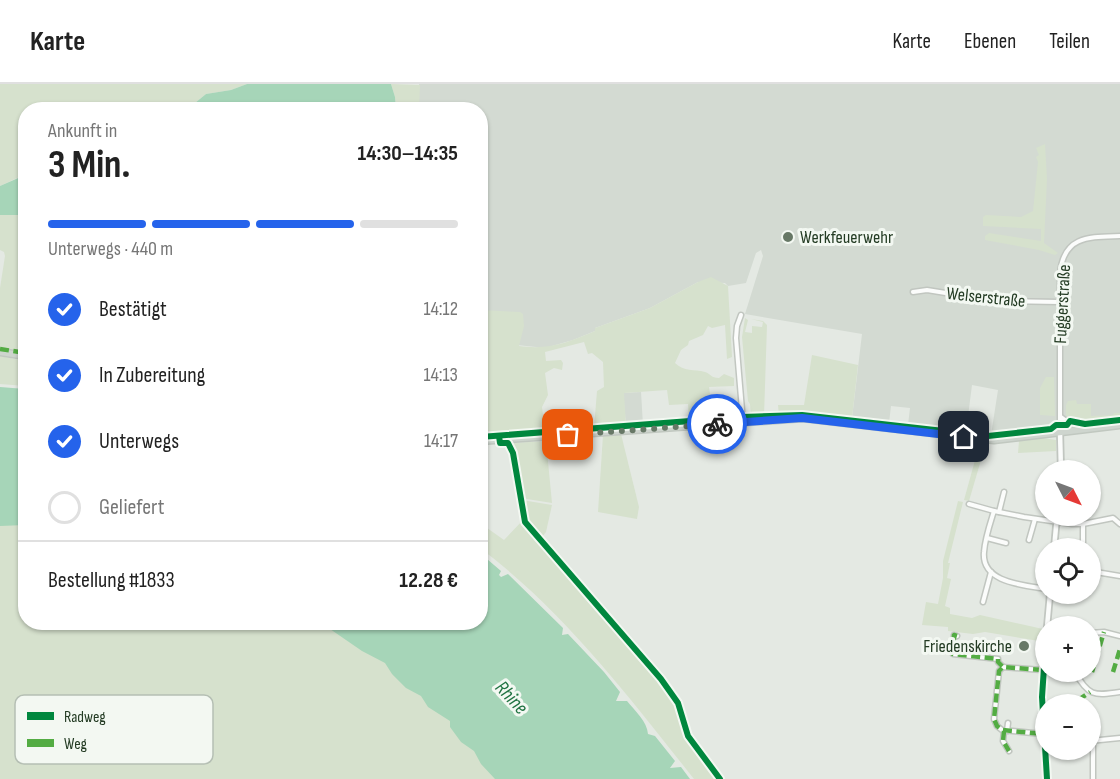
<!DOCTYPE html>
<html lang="de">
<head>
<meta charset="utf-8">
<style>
  body { margin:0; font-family:"Sofia Sans Condensed",sans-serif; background:#f6f6f6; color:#222; height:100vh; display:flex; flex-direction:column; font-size:22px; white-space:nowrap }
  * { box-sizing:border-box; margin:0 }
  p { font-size:20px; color:#767676 }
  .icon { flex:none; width:33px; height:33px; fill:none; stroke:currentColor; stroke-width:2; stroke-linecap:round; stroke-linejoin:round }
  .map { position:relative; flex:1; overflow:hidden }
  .side { position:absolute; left:18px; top:18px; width:470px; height:528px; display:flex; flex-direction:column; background:#fff; border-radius:24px; box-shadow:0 2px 4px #0004 }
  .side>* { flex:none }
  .needle { width:39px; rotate:132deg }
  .tools { position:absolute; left:1035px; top:376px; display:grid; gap:12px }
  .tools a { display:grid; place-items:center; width:66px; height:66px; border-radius:50%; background:#fff; box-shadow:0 2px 4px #0004; font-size:30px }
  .pin { position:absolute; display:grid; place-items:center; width:51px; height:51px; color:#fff; margin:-26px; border-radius:12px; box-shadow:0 3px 9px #0006 }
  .courier { position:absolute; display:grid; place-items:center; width:60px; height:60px; margin:-30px; border:4px solid #2563eb; border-radius:50%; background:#fff; color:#222; box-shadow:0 2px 8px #0007 }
  .overview em { font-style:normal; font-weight:700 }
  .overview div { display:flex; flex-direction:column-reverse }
  .overview { display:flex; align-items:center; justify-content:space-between; height:102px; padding:0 30px }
  h1 { font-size:39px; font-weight:700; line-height:45px }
  .bar { display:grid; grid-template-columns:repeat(4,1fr); gap:9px 6px; align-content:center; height:72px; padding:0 30px }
  .bar i { height:8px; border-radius:4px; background:#e0e0e0 }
  .bar .current { background:#2563eb }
  .bar p { grid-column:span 4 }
  .line { display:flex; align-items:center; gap:15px; padding:0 30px; border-top:2px solid #e0e0e0 }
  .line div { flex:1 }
  ol { padding:0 30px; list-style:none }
  li { display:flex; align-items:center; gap:18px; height:66px }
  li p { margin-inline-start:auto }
  li .icon { padding:6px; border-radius:50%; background:#2563eb; color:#fff; stroke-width:4 }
  li:last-child { color:#767676 }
  li i { width:33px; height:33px; border:3px solid #e0e0e0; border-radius:50% }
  header { display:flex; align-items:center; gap:36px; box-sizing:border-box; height:84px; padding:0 30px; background:#fff; border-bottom:2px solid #e0e0e0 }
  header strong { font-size:28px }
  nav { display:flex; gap:33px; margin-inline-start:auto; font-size:21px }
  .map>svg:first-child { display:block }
  .built { fill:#d3dad2 }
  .green { fill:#d6e1cd }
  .water { fill:#a6d5b8 }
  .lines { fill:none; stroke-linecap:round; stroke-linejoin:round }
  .minor-casing { stroke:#c1c6c0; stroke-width:7 }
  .tertiary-casing { stroke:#c1c6c0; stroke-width:8 }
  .primary-casing { stroke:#c1c8c0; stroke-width:9 }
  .minor { stroke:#fbfcfb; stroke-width:4 }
  .tertiary { stroke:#fbfcfb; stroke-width:4.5 }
  .primary { stroke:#ced5ce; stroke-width:6 }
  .quiet { stroke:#53ac43; stroke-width:4.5; stroke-dasharray:9 4.5; stroke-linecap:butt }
  .cycleway-casing { stroke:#f3f8f2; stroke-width:10 }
  .cycleway { stroke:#00873e; stroke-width:6 }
  .done { stroke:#677866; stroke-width:6; stroke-dasharray:0 10.8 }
  .route { stroke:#2563eb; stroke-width:8 }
  .poi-dot { fill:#677866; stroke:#f3f8f2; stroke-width:2 }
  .labels { text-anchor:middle; stroke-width:6; stroke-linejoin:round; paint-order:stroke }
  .poi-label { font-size:18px; fill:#233b23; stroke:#f3f8f2; text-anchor:start }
  .street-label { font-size:18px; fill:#233b23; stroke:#f3f8f2 }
  .water-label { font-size:20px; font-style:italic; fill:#207342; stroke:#f3f8f2 }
  .key { fill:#f3f8f2; stroke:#b5bfb4; stroke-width:1.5 }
  .key-label { font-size:16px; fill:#233b23 }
</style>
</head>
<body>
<header>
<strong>Karte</strong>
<nav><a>Karte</a><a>Ebenen</a><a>Teilen</a></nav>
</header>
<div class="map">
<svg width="1120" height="695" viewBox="0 0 1120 695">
  <rect width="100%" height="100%" fill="#e4e9e3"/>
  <g class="built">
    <path d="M419 0H1120V335L991 351 998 306 972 301 966 348 908 341 910 324 891 322 889 339 852 334 862 250 745 230 763 172 761 166 756 169 746 199 728 202 725 199 698 198 650 224 595 244V247L573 256 545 264 480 257V26L419 25Z"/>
    <path d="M641 308 643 341H626L623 309Z"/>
  </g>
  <g class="green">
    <path d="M0 0H247L231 6 206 10 195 19 186 18 176 25 26 26 25 91 17 94 0 102Z"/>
    <path d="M391 0 420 1 419 25H396L395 13Z"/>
    <path d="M1045 60 1047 95 1044 159 1058 169 1055 171 1039 166 985 156V152L989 149 1041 157V145L983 142V133L986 131 1021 133 1033 127 1038 78 1036 73 1039 71 1036 64Z"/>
    <path d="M0 131H25V268L0 264V204L5 172 4 168 0 166Z"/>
    <path d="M711 193 728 202 732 273 727 275 725 241 712 244 708 242 703 251 689 257 688 261 681 266 675 279C684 288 694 285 705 288 711 290 711 294 719 294L724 290 734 294V302L709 303 712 323 715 324 714 334 689 337 688 320 669 321 667 306 624 309 626 342 594 344 597 307 604 303 603 278 592 269 588 270 584 258 545 268 546 277 561 276 563 279 562 286 554 284 545 289 548 311 542 323 545 348 480 352V226L520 228 523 230 524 242 519 262C549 266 567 259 595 247V244L650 224 698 198Z"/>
    <path d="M745 234 748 236 745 248 752 249V242L762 243 763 238 751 235 763 237 767 241 764 332H751L750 320 748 317 742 253Z"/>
    <path d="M812 271 858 281 852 334 813 330 779 331 778 321H804Z"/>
    <path d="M0 272 25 277V302L0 300Z"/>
    <path d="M1046 293H1054L1055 332 1040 331V304Z"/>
    <path d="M1076 316 1077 320H1091V332L1113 331 1114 329H1120V335C1103 337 1078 345 1066 331V321L1068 317Z"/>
    <path d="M621 350 639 423 637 435 598 428 603 351Z"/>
    <path d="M1043 354 1056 356V367L1018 369 1019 357Z"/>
    <path d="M546 357 552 419 527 415 521 412 512 359Z"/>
    <path d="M980 358 986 359 969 417 964 416Z"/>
    <path d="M0 389 25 390 26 538 404 539 567 695H0Z"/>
    <path d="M522 416 552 421 546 448 542 453 525 434Z"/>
    <path d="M958 417 963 418 948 479H950L947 494 951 495 945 522 950 524V530L972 534 980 531 1043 545 1039 557 985 548 973 550 948 547V543L922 541 926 518 938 520 943 494V477Z"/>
    <path d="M523 436 629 558 667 605 677 619 687 653 719 695H694C629 613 564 527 480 464V439L504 456Z"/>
  </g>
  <g class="water">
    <path d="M247 0H391L395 13 396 25H176L186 18 195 19 206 10 231 6Z"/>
    <path d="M25 91V131H0V102Z"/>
    <path d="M0 303 25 305V441L0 442Z"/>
    <path d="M480 469 501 487 499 491 501 493 508 490 563 544 562 551 568 550 604 588 620 608 616 617H627C635 627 647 637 648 650L655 652 675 677 670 684 681 683 690 695H495L481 680 474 667 461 658 450 643V637L428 623 421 612 406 604 392 590 385 579 362 567 330 545 324 539 480 538Z"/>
  </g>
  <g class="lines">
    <defs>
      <g id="minor">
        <path d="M913 208 927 206 995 217 1059 218"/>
        <path d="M741 231 737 242 736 254 743 338"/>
        <path d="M1061 333 1069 339 1086 344"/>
        <path d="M1060 348V189C1064 151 1090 153 1120 152"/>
        <path d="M969 420 994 427"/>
        <path d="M999 428 1004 408"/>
        <path d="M987 454 1006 459"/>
        <path d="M1029 456 1035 435"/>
        <path d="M1083 465V440"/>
        <path d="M1090 487 1120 492"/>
        <path d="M1046 505C1024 501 981 499 984 468 985 454 990 440 994 427L1024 433 1072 440H1083L1113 434 1120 440"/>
        <path d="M983 518 991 488"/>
        <path d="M1090 549 1104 548 1120 552"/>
        <path d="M957 552 954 551 953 570 998 575V578L1003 583"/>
        <path d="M1042 586 1003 583 999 587 994 635 997 642 1002 646 1043 650"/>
        <path d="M1075 588C1088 612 1094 612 1120 608"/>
        <path d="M1004 647 1003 657 1009 667"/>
        <path d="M1007 647 1008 639"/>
        <path d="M1090 657 1120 654"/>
        <path d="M1093 695V657"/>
      </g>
      <g id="tertiary">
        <path d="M1060 348 1061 387"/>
        <path d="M1054 465 1057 432"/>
        <path d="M1047 543 1050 510"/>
        <path d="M1046 554 1042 613 1047 695"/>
      </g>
      <g id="primary">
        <path d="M0 268 26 272"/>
        <path d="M480 357 803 334 994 356 1120 341"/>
      </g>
    </defs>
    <use href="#minor" class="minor-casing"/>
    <use href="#tertiary" class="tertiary-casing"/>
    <use href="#primary" class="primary-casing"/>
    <use href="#minor" class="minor"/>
    <use href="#tertiary" class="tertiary"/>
    <use href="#primary" class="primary"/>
    <g class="quiet">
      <path d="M0 265 26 269"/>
      <path d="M957 552 954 551 953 570 998 575V578L1003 583"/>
      <path d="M1042 586 1003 583 999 587 994 635 997 642 1002 646 1043 650"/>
      <path d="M1092 588 1104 548"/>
      <path d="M1113 588 1120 565"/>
      <path d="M1078 616 1090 608"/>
      <path d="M1004 647 1003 657 1009 667"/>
    </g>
    <defs>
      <g id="cycleway">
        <path d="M499 352 500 359H508L513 369 525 438 661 595 678 619 688 652 720 695"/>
        <path d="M480 353 743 333 802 331 988 352 1051 345 1056 341H1067L1070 337 1085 340 1120 336"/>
        <path d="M1046 554 1042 613 1047 695"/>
      </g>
    </defs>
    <use href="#cycleway" class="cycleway-casing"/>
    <use href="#cycleway" class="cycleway"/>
  </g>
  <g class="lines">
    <path class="done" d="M568 351 717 340"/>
    <path class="route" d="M717 340 802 334 964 353"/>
  </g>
  <g class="poi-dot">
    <circle cx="788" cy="153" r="6"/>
    <circle cx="1024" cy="562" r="6"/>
  </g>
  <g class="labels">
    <g class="poi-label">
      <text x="800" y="159">Werkfeuerwehr</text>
      <text x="1012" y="568" text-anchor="end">Friedenskirche</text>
    </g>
    <g class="street-label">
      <text transform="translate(986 213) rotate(6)" y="6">Welserstraße</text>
      <text transform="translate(1062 220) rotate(-87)" y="6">Fuggerstraße</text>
    </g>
    <g class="water-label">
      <text transform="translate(512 613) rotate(47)" y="7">Rhine</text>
    </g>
  </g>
  <rect x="15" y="611" width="198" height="69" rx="9" class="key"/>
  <rect x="27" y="628" width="27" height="8" fill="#00873e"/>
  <rect x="27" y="655" width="27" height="8" fill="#53ac43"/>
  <g class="key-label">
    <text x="64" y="638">Radweg</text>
    <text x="64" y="665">Weg</text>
  </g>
</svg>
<div class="tools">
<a><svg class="needle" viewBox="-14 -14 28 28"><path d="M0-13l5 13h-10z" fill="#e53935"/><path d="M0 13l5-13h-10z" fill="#767676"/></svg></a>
<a><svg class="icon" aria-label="locate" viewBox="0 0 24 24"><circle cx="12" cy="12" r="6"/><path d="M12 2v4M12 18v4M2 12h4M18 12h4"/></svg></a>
<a>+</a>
<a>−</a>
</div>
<div class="pin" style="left:568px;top:351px;background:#ea580c"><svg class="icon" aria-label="bag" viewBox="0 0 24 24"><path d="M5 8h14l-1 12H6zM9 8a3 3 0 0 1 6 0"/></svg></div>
<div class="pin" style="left:964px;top:353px;background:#1f2937"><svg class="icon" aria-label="home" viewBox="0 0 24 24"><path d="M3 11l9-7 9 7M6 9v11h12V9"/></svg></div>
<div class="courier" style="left:717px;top:340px"><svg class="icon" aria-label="bike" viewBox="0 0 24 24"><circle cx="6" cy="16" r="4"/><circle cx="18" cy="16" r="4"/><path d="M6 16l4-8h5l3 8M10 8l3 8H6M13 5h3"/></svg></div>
<section class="side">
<div class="overview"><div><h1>3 Min.</h1><p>Ankunft in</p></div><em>14:30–14:35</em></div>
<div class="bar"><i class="current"></i><i class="current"></i><i class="current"></i><i></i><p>Unterwegs · 440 m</p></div>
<ol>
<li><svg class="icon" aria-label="check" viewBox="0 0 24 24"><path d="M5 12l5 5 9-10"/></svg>Bestätigt<p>14:12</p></li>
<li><svg class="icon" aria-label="check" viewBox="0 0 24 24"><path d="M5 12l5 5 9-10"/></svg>In Zubereitung<p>14:13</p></li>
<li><svg class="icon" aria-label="check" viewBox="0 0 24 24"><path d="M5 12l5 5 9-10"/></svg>Unterwegs<p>14:17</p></li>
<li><i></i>Geliefert</li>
</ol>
<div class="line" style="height:78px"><div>Bestellung #1833</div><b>12.28 €</b></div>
</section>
</div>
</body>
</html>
